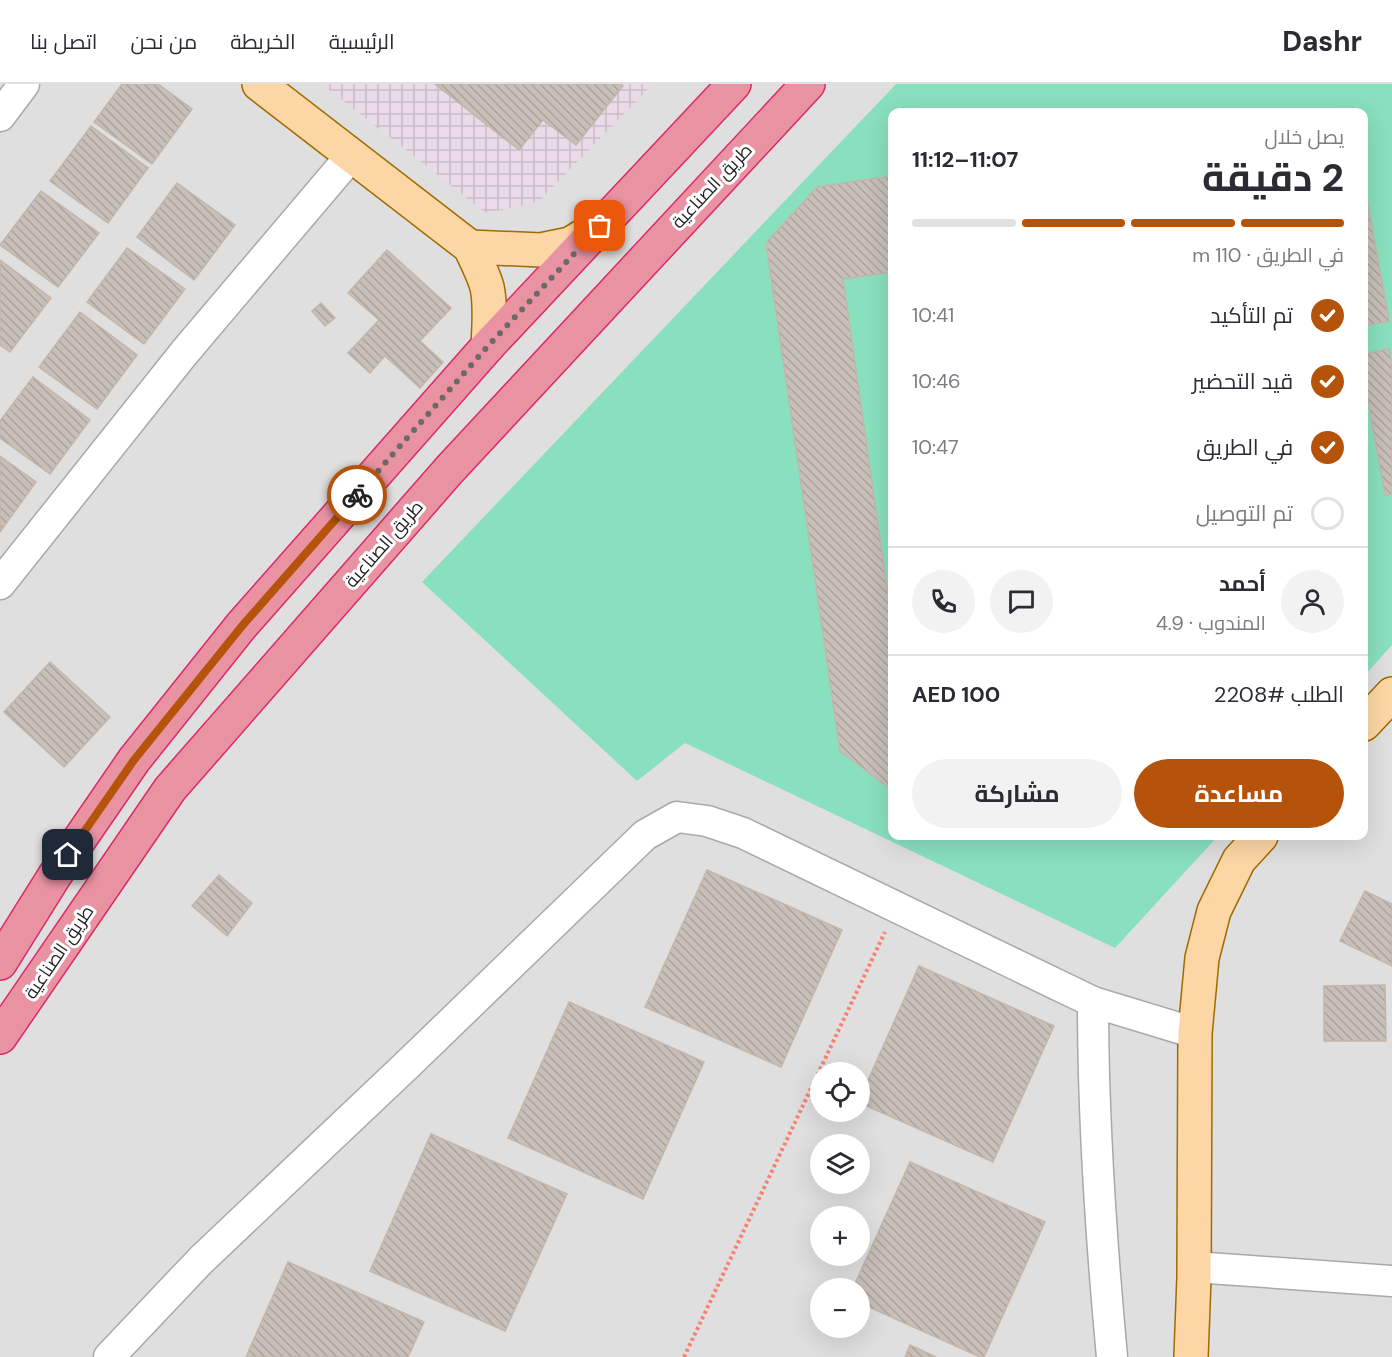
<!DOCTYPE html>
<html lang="ar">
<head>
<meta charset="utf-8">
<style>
  body { margin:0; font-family:"DM Sans",Cairo,sans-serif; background:#f2f2f3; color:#2b2b33; direction:rtl; height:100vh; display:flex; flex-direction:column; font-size:22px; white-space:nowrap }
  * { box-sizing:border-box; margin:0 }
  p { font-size:20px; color:#7c7c81 }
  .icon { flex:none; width:33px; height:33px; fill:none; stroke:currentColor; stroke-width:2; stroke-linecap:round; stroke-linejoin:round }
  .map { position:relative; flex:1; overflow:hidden; direction:ltr }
  .panel { position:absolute; left:888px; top:24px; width:480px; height:732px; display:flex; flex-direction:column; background:#fff; border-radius:12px; box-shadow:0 6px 24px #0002; direction:rtl }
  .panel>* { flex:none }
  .fabs { position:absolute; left:810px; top:978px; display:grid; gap:12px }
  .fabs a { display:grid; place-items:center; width:60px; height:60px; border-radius:50%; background:#fff; box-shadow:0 6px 24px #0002; font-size:30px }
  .pin { position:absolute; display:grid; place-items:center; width:51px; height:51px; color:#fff; margin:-26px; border-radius:12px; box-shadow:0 3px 9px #0006 }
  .courier { position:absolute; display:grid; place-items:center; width:60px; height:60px; margin:-30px; border:4px solid #b45309; border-radius:50%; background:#fff; color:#222; box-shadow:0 2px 8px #0007 }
  .headline em { font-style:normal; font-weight:700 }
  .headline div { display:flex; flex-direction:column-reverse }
  .headline { display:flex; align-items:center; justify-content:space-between; height:102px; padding:0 24px }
  h1 { font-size:39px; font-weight:700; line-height:45px }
  .bar { display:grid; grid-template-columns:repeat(4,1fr); gap:9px 6px; align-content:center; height:72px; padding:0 24px }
  .bar i { height:8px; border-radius:4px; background:#e1e1e2 }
  .bar .on { background:#b45309 }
  .bar p { grid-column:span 4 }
  .line { display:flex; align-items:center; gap:15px; padding:0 24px; border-top:2px solid #e1e1e2 }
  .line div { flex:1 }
  .round { display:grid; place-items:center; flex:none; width:63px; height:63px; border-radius:32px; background:#f2f2f3 }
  ol { padding:0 24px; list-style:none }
  li { display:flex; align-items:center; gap:18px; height:66px }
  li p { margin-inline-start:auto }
  li .icon { padding:6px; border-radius:50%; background:#b45309; color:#fff; stroke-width:4 }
  li:last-child { color:#7c7c81 }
  li i { width:33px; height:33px; border:3px solid #e1e1e2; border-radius:50% }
  .primary-button { display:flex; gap:12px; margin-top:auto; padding:12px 24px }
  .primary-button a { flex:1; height:69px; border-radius:36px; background:#b45309; color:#fff; font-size:24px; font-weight:700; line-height:69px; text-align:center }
  .primary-button a+a { background:#f2f2f3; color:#2b2b33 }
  header { display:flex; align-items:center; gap:36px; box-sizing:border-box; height:84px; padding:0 30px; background:#fff; border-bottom:2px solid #e1e1e2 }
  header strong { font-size:28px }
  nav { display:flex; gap:33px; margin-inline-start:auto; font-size:21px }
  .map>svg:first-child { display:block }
  .residential { fill:#e0dfdf; fill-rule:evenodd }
  .industrial { fill:url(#industrial-grid) }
  .pitch { fill:#88e0be }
  .building { fill:url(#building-back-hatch); stroke:#c4b6ab; stroke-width:1.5 }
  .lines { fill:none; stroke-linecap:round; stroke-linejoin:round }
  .minor-casing { stroke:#a9a9a9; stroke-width:33 }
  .major-casing { stroke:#a06b00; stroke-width:36 }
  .highway-casing { stroke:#dc2a67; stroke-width:36 }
  .path { stroke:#fa8072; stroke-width:4; stroke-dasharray:3 3; stroke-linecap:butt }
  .minor { stroke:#fff; stroke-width:30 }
  .major { stroke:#fcd6a4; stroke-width:33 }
  .highway { stroke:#e892a2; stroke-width:33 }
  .done { stroke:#6b6a68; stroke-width:6; stroke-dasharray:0 10.8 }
  .route { stroke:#b45309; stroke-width:8 }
  .labels { text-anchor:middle; stroke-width:6; stroke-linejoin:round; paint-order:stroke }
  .street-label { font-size:18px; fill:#222; stroke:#fff }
</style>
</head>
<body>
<header>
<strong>Dashr</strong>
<nav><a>الرئيسية</a><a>الخريطة</a><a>من نحن</a><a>اتصل بنا</a></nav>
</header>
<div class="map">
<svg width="1392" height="1273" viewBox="0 0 1392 1273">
  <defs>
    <pattern id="industrial-grid" width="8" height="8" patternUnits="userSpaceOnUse" patternTransform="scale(1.5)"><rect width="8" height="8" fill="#ebdbe8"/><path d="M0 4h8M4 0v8" fill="none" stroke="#c9bcc7"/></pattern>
    <pattern id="building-back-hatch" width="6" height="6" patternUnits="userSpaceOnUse" patternTransform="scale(1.5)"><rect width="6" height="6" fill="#c7bfb8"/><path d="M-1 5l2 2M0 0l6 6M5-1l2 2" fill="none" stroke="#aba49e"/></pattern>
  </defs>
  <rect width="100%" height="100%" fill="#f2efe9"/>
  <path class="residential" d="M0 0H1392V1273H0ZM892 28H1364V752H892ZM820 988H860V1028H820ZM820 1060H860V1100H820ZM820 1132H860V1172H820ZM820 1204H860V1244H820Z"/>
  <path class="industrial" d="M322 0H653L538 118 486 129Z"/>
  <path class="pitch" d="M896 0H1392V561L1364 592V28H892V752H1218L1115 864 685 659 637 697 422 498Z"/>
  <g class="building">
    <path d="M122 0H158L192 25 152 80 94 38Z"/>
    <path d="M435 0H620L623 2 576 61 543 36 519 66Z"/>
    <path d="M91 42 148 84 108 139 50 97Z"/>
    <path d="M892 92V188L843 195 892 539V706L840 667 766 159 817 103Z"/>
    <path d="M177 99 235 141 194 196 137 153Z"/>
    <path d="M1364 99 1389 237 1364 242Z"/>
    <path d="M41 107 99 149 58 203 0 161Z"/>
    <path d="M127 164 185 205 144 260 87 218Z"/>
    <path d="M387 166 451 224 420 257 443 278 420 304 385 272 370 289 348 269 379 236 348 209Z"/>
    <path d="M0 176 51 214 10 268 0 261Z"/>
    <path d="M321 219 335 234 325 242 312 227Z"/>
    <path d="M80 228 137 271 97 325 39 283Z"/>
    <path d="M1389 265 1392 283V410L1385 411 1364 295V270Z"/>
    <path d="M33 293 90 336 50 390 0 354V337Z"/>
    <path d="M0 372 36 398 0 448Z"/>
    <path d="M50 578 110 633 64 683 4 628Z"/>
    <path d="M707 786 842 846 781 983 645 923Z"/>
    <path d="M219 791 252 819 227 852 192 822Z"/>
    <path d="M1365 807 1392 820V882L1340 857Z"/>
    <path d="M919 882 1054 942 993 1078 860 1019V1014Z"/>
    <path d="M1385 901 1386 957H1324V902Z"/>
    <path d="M569 918 704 978 643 1115 508 1054Z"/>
    <path d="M431 1050 567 1110 505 1247 370 1187Z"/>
    <path d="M910 1078 1045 1138 984 1273H980L860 1219V1204H853Z"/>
    <path d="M288 1178 424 1238 408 1273H246Z"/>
    <path d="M910 1261 936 1273H905Z"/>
  </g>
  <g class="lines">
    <defs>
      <g id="minor">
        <path d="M0 32 24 0"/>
        <path d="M0 500 184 269 351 72"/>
        <path d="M1093 918C1093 1036 1101 1155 1112 1273"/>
        <path d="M1194 1183 1392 1197"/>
        <path d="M109 1273 201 1176 407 981 645 751 677 733 707 737 743 749 1093 918 1195 949"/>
      </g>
      <g id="major">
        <path d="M259 0 470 163C476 176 483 189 487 203 491 222 489 242 488 262"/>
        <path d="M470 163 541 166 570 160 598 143"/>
        <path d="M1364 640 1392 610"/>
        <path d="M1191 1273 1194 1194 1195 949 1202 874 1214 827 1239 776 1261 752"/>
      </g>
      <g id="highway">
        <path d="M0 879 55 791 134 676 241 542 488 262 734 0"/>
        <path d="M0 953 170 705 450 385 808 0"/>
      </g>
    </defs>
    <use href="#minor" class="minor-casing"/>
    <use href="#major" class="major-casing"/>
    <use href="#highway" class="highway-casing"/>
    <path class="path" d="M684 1273 885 848"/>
    <use href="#minor" class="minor"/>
    <use href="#major" class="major"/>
    <use href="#highway" class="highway"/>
  </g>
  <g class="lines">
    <path class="done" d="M357 411 488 262 600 142"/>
    <path class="route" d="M68 771 134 676 242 542 357 411"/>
  </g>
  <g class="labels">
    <g class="street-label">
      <text transform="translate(712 102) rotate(-47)" y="6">طريق الصناعية</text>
      <text transform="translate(384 460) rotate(-49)" y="6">طريق الصناعية</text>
      <text transform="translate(59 868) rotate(-56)" y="6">طريق الصناعية</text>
    </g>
  </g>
</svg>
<div class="fabs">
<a><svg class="icon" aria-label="locate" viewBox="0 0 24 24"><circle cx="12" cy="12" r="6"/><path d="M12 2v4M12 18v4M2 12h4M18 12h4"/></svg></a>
<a><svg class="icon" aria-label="layers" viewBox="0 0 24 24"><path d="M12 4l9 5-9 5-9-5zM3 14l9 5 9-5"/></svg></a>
<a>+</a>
<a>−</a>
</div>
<div class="pin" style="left:600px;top:142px;background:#ea580c"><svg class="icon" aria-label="bag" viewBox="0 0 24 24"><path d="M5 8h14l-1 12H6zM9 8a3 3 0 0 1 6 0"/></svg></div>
<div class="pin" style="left:68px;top:771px;background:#1f2937"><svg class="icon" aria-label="home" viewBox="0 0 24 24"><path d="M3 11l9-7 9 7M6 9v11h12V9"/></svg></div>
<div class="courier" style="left:357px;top:411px"><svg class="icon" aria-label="bike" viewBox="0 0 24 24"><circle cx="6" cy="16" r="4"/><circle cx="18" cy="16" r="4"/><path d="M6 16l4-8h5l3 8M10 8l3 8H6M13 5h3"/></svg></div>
<section class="panel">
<div class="headline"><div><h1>2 دقيقة</h1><p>يصل خلال</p></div><em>11:07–11:12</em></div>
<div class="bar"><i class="on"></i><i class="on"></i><i class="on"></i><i></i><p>في الطريق · 110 m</p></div>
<ol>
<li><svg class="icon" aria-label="check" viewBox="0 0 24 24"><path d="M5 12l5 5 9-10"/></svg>تم التأكيد<p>10:41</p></li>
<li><svg class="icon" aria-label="check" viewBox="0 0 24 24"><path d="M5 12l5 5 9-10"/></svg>قيد التحضير<p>10:46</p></li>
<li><svg class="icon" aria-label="check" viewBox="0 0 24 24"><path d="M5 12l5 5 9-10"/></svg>في الطريق<p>10:47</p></li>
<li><i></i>تم التوصيل</li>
</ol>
<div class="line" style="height:108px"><a class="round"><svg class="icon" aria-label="person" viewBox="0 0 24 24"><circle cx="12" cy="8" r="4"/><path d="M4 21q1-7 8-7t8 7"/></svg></a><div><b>أحمد</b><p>المندوب · 4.9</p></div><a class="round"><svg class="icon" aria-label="chat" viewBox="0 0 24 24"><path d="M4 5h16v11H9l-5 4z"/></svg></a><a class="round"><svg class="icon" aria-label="phone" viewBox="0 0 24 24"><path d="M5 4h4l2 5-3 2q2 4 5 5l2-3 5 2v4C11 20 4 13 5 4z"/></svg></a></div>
<div class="line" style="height:78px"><div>الطلب #2208</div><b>AED 100</b></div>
<div class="primary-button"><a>مساعدة</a><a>مشاركة</a></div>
</section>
</div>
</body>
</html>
